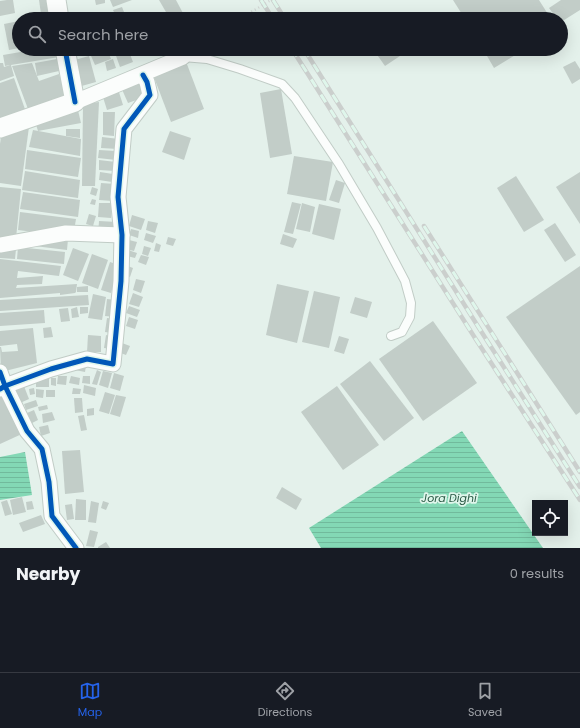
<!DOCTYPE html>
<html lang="en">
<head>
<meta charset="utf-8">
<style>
  :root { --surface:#171b24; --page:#242831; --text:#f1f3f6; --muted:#9ea1a6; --line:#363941; --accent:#2563eb }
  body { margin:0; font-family:Poppins,sans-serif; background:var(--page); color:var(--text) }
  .controls { position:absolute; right:12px; bottom:12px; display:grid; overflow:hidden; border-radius:0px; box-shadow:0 4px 16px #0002 }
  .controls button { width:36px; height:36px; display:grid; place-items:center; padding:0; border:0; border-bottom:1px solid var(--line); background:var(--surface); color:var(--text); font:20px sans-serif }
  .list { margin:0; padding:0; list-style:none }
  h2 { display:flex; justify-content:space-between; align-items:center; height:52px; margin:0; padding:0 16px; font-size:17px }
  h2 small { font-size:13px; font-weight:400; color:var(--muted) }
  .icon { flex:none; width:22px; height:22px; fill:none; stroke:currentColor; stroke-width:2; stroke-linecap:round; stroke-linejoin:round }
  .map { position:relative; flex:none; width:580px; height:548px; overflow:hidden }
  .search { position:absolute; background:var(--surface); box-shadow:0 4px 16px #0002; left:12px; right:12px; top:12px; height:44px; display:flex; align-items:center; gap:10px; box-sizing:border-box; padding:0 14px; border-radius:22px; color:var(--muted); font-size:15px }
  .sheet { height:124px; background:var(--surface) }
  nav { display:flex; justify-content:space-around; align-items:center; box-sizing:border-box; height:56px; border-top:1px solid var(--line); background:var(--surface); font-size:11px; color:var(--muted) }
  nav a { display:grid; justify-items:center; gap:2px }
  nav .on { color:var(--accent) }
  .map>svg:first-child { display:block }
</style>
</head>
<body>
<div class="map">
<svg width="580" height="548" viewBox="0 0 580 548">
  <defs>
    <pattern id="water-rules" width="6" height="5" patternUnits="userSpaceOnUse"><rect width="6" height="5" fill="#83d8b5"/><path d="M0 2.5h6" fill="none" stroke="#71ba9c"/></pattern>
  </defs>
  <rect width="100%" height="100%" fill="#e4f1eb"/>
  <g fill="url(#water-rules)">
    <path d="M462,431L543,548H321L309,528Z"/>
    <path d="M25,452L32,495L0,500V457Z"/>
  </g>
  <g fill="#c2cdc8">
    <path d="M7,0H13L15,13L0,16V1Z"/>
    <path d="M39,0H48L50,13L41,14Z"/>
    <path d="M95,0H105V3L96,5Z"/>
    <path d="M110,0H132L113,7Z"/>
    <path d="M159,0H176L185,17L181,19H170Z"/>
    <path d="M453,0H539L551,19H465Z"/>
    <path d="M561,0H580V10L561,22V19H557L549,8Z"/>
    <path d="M122,7L126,17L117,19L113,10Z"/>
    <path d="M19,21V48L9,50L4,24Z"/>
    <path d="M38,49H58L59,57L11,65L14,76L0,81V63H3L4,67L10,65L5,66L3,55Z"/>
    <path d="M74,49H84L85,53L76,55Z"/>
    <path d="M88,49H107L111,59L95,65Z"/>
    <path d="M125,49H128L133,62L120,67L115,53Z"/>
    <path d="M373,49H400L403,54L385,66Z"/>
    <path d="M483,49H525L494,68Z"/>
    <path d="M89,56L96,82L78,87L71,61Z"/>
    <path d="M57,59L59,71L37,76L35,63Z"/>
    <path d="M113,59L116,68L107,71L105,62Z"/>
    <path d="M185,59L204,109L171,122L152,72Z"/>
    <path d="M575,61L580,69V79L572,84L563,67Z"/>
    <path d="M32,63L39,81L59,74L66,96L28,109L12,66Z"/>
    <path d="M14,78L26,112L0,122V83Z"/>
    <path d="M138,78L145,97L128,103L120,85Z"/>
    <path d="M118,89L123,105L107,110L102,94Z"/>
    <path d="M281,89L292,154L270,158L260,93Z"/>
    <path d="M99,102L95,186H82L83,104Z"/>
    <path d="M77,106L81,123L38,131L34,118Z"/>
    <path d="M103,112H115L114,136L103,135Z"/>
    <path d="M29,127L21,186L0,183V144L2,130Z"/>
    <path d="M66,129H80V138L66,136Z"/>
    <path d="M33,130L81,139L80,156L29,147Z"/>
    <path d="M170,131L191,138L184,160L162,152Z"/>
    <path d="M102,137L119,139L118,149L101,148Z"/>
    <path d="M27,150L81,158L78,177L25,169Z"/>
    <path d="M99,150L116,151V160L98,158Z"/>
    <path d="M294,156L333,162L326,201L287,194Z"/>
    <path d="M99,160L116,162L115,171L99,170Z"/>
    <path d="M25,171L80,180L78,198L22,190Z"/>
    <path d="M100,172L113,174L112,182L99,180Z"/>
    <path d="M580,172V224L556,187Z"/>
    <path d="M516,176L544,220L524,232L497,188Z"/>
    <path d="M336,180L345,183L339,203L329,200Z"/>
    <path d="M101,183L115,184L113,201L99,200Z"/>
    <path d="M0,187L21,189L15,248L0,246Z"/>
    <path d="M92,187L98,189L96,196L90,194Z"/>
    <path d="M23,192L80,200L78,217L20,209Z"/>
    <path d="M92,199L96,200L95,205L90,204Z"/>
    <path d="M292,202L301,204L293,234L284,232Z"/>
    <path d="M99,203H112L111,218L98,217Z"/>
    <path d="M302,203L315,207L310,232L296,229Z"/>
    <path d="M319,204L341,209L334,240L312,234Z"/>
    <path d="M20,212L76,219L73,237L18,230Z"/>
    <path d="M89,214L96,216L93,226L86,224Z"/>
    <path d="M132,215L145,219L141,230L129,226Z"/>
    <path d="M99,221L117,222L116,235H98Z"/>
    <path d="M148,221L158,223L155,233L146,230Z"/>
    <path d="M555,223L576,255L565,262L544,230Z"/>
    <path d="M131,229L139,231L138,238L129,235Z"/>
    <path d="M20,233L68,239L67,250L18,244Z"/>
    <path d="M146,233L156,236L153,243L144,240Z"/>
    <path d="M283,234L297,239L293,248L280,244Z"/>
    <path d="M168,237L176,239L173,246L166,244Z"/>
    <path d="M129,240L137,242L134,251L126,249Z"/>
    <path d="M156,243L161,245L159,252L154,251Z"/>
    <path d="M144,246L151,248L148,256L142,254Z"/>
    <path d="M0,247L16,249L15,259L0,258Z"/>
    <path d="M18,247L65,252L64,264L17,259Z"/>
    <path d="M73,248L89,254L78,281L63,275Z"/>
    <path d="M125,249L137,253L135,258L123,255Z"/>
    <path d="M92,254L108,260L98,289L82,283Z"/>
    <path d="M141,255L149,257L146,265L138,262Z"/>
    <path d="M0,259L61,266L59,276L18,271L17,278L43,276L42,284L17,285L16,288L77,284L76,292L75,293L60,295V293L0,298Z"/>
    <path d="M110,262L119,265L111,293L101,290Z"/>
    <path d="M125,265L133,268L130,277L122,275Z"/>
    <path d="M580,266V412L576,415L506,317Z"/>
    <path d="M136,279L145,281L141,293L133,290Z"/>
    <path d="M277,284L309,291L297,343L266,335Z"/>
    <path d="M88,286V292H77V287Z"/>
    <path d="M314,291L340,297L329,348L302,342Z"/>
    <path d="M133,293L143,297L139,307L129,304Z"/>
    <path d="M93,294L106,297L102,320L88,318Z"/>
    <path d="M88,295L89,305L0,311V300Z"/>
    <path d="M355,297L372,302L367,318L350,313Z"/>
    <path d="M107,299L116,300L115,317L105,316Z"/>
    <path d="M129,306L140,310L137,317L126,313Z"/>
    <path d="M77,307L79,317L72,318L71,309Z"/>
    <path d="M80,307H88V313L80,314Z"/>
    <path d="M68,308L70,321L61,322L59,309Z"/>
    <path d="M44,310L45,323L0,326V313Z"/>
    <path d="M129,317L138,320L135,329L126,326Z"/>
    <path d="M107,318L115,319L112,333L105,332Z"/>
    <path d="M433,321L477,383L423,421L379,359Z"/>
    <path d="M51,327L53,337L44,338L43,328Z"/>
    <path d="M33,328L37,363L1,372L0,347H1L2,352L18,351L17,344L0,346V331Z"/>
    <path d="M88,335L101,336V352H87Z"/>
    <path d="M106,335L114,337L111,349L104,348Z"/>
    <path d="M339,336L349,339L344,354L334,351Z"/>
    <path d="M122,343L130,346L126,355L118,352Z"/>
    <path d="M370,361L414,418L384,441L340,384Z"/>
    <path d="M86,366L85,372L75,370Z"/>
    <path d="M97,370L101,372L97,385L92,384Z"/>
    <path d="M103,371L112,373L108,388L99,385Z"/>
    <path d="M114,373L124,376L120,391L110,388Z"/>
    <path d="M58,376H67L66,385L57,384Z"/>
    <path d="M71,376L80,378L79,385L69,383Z"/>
    <path d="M83,376H90V384L82,383Z"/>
    <rect x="36" y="378" width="13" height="9"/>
    <path d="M51,378H56V386L51,385Z"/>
    <path d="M22,381L29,399L20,403L13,384Z"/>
    <path d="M84,385L96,388L95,396L83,393Z"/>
    <path d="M337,386L379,445L343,470L301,412Z"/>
    <path d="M34,388L35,394L30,395L29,389Z"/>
    <path d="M73,388L81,389L80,394H72Z"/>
    <path d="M36,389L44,390L43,398L36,397Z"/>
    <rect x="46" y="390" width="9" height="7"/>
    <path d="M105,392L115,395L109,414L99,411Z"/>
    <path d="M5,394L24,433L0,444V396Z"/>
    <path d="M116,395L126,397L120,417L110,414Z"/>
    <path d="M74,398H82L83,412L75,413Z"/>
    <path d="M36,400L38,406L26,410L24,404Z"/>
    <path d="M47,405L48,409L39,411L38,407Z"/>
    <path d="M94,408V415L87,416V409Z"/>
    <path d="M34,410L38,420L32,423L27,413Z"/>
    <path d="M52,412L55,420L43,423L42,414Z"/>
    <path d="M84,415L87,430L81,431L78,416Z"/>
    <path d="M48,425L50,433L41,436L39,427Z"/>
    <path d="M80,450L84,492L65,494L62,451Z"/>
    <path d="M282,487L302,499L296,510L276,498Z"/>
    <path d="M22,497L26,512L13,515L10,500Z"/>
    <path d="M76,499L86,500V520H75Z"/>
    <path d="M7,500L12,514L5,516L1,502Z"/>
    <path d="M32,501L34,509L27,510L26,502Z"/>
    <path d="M91,501L99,503L96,523L88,522Z"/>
    <path d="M103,501L109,503L106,510L101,508Z"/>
    <path d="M72,504L74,519L67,520L65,505Z"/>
    <path d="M41,515L45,524L23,532L19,523Z"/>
    <path d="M90,530L98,532L94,547L86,546Z"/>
    <path d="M106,542L110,548H98V547Z"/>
  </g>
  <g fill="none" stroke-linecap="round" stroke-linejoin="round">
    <defs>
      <path id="service" d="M183,57L207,59L240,69L282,84L295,98L339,164L377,228L405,281L411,303L410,317L402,332L391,336"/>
      <g id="minor">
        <path d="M75,102L183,57"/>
        <path d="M0,245L66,233L122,235"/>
        <path d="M0,372L5,386L27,431L42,449L49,482L52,516L76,548"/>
        <path d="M0,389L5,386L51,369L87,359L113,364L121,281L122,235L118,197L124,129L150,95L147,82L143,75"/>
      </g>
      <g id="tertiary">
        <path d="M56,0L59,19"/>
        <path d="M0,128L75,102L65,49"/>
      </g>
    </defs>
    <use href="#service" stroke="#c1ccc6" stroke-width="10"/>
    <use href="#minor" stroke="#c1ccc6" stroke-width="17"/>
    <use href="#tertiary" stroke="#c1ccc6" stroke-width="21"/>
    <path stroke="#d0d3d2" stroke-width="2.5" stroke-dasharray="1 3" stroke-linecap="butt" d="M241,19L248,14"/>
    <use href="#service" stroke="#fbfdfc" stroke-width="8"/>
    <use href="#minor" stroke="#fbfdfc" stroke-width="15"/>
    <use href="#tertiary" stroke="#fbfdfc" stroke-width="19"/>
    <defs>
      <g id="rail">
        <path d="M261,0L273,19"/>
        <path d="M273,0L285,19"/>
        <path d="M292,49L475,338L580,500"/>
        <path d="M304,49L479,328L580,487"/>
        <path d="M424,226L580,472"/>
      </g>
    </defs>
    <use href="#rail" stroke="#cbcfcd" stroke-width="4.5"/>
    <use href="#rail" stroke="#dff6eb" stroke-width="3" stroke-dasharray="9" stroke-linecap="butt"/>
    <path stroke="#d0d3d2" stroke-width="2.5" stroke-dasharray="1 3" stroke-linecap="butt" d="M248,14L271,0"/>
    <defs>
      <g id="cycleway">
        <path d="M65,49L75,102"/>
        <path d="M0,372L5,386L27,431L42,449L49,482L52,516L76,548"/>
        <path d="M0,389L5,386L51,369L87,359L113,364L121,281L122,235L118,197L124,129L150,95L147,82L143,75"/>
      </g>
    </defs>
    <use href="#cycleway" stroke="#dff6eb" stroke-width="8"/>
    <use href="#cycleway" stroke="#0057b8" stroke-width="5"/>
  </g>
  <g text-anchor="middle" stroke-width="3.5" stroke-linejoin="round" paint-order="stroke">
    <g font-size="11" font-style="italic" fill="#2c5b47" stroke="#dff6eb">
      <text x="449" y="502">Jora Dighi</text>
    </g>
  </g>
</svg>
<div class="controls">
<button><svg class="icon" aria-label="locate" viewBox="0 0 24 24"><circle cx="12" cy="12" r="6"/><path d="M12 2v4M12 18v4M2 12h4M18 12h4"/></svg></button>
</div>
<div class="search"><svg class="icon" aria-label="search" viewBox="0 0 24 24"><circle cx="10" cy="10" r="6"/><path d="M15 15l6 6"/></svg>Search here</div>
</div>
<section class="sheet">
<h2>Nearby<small>0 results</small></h2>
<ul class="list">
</ul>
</section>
<nav>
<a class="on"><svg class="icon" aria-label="map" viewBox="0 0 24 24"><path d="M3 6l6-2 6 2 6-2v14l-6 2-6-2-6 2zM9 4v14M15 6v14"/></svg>Map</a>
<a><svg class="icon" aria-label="directions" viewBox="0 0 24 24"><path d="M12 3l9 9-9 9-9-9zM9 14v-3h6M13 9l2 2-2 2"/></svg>Directions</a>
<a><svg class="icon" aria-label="saved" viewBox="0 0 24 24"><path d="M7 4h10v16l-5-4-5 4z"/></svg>Saved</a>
</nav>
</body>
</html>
